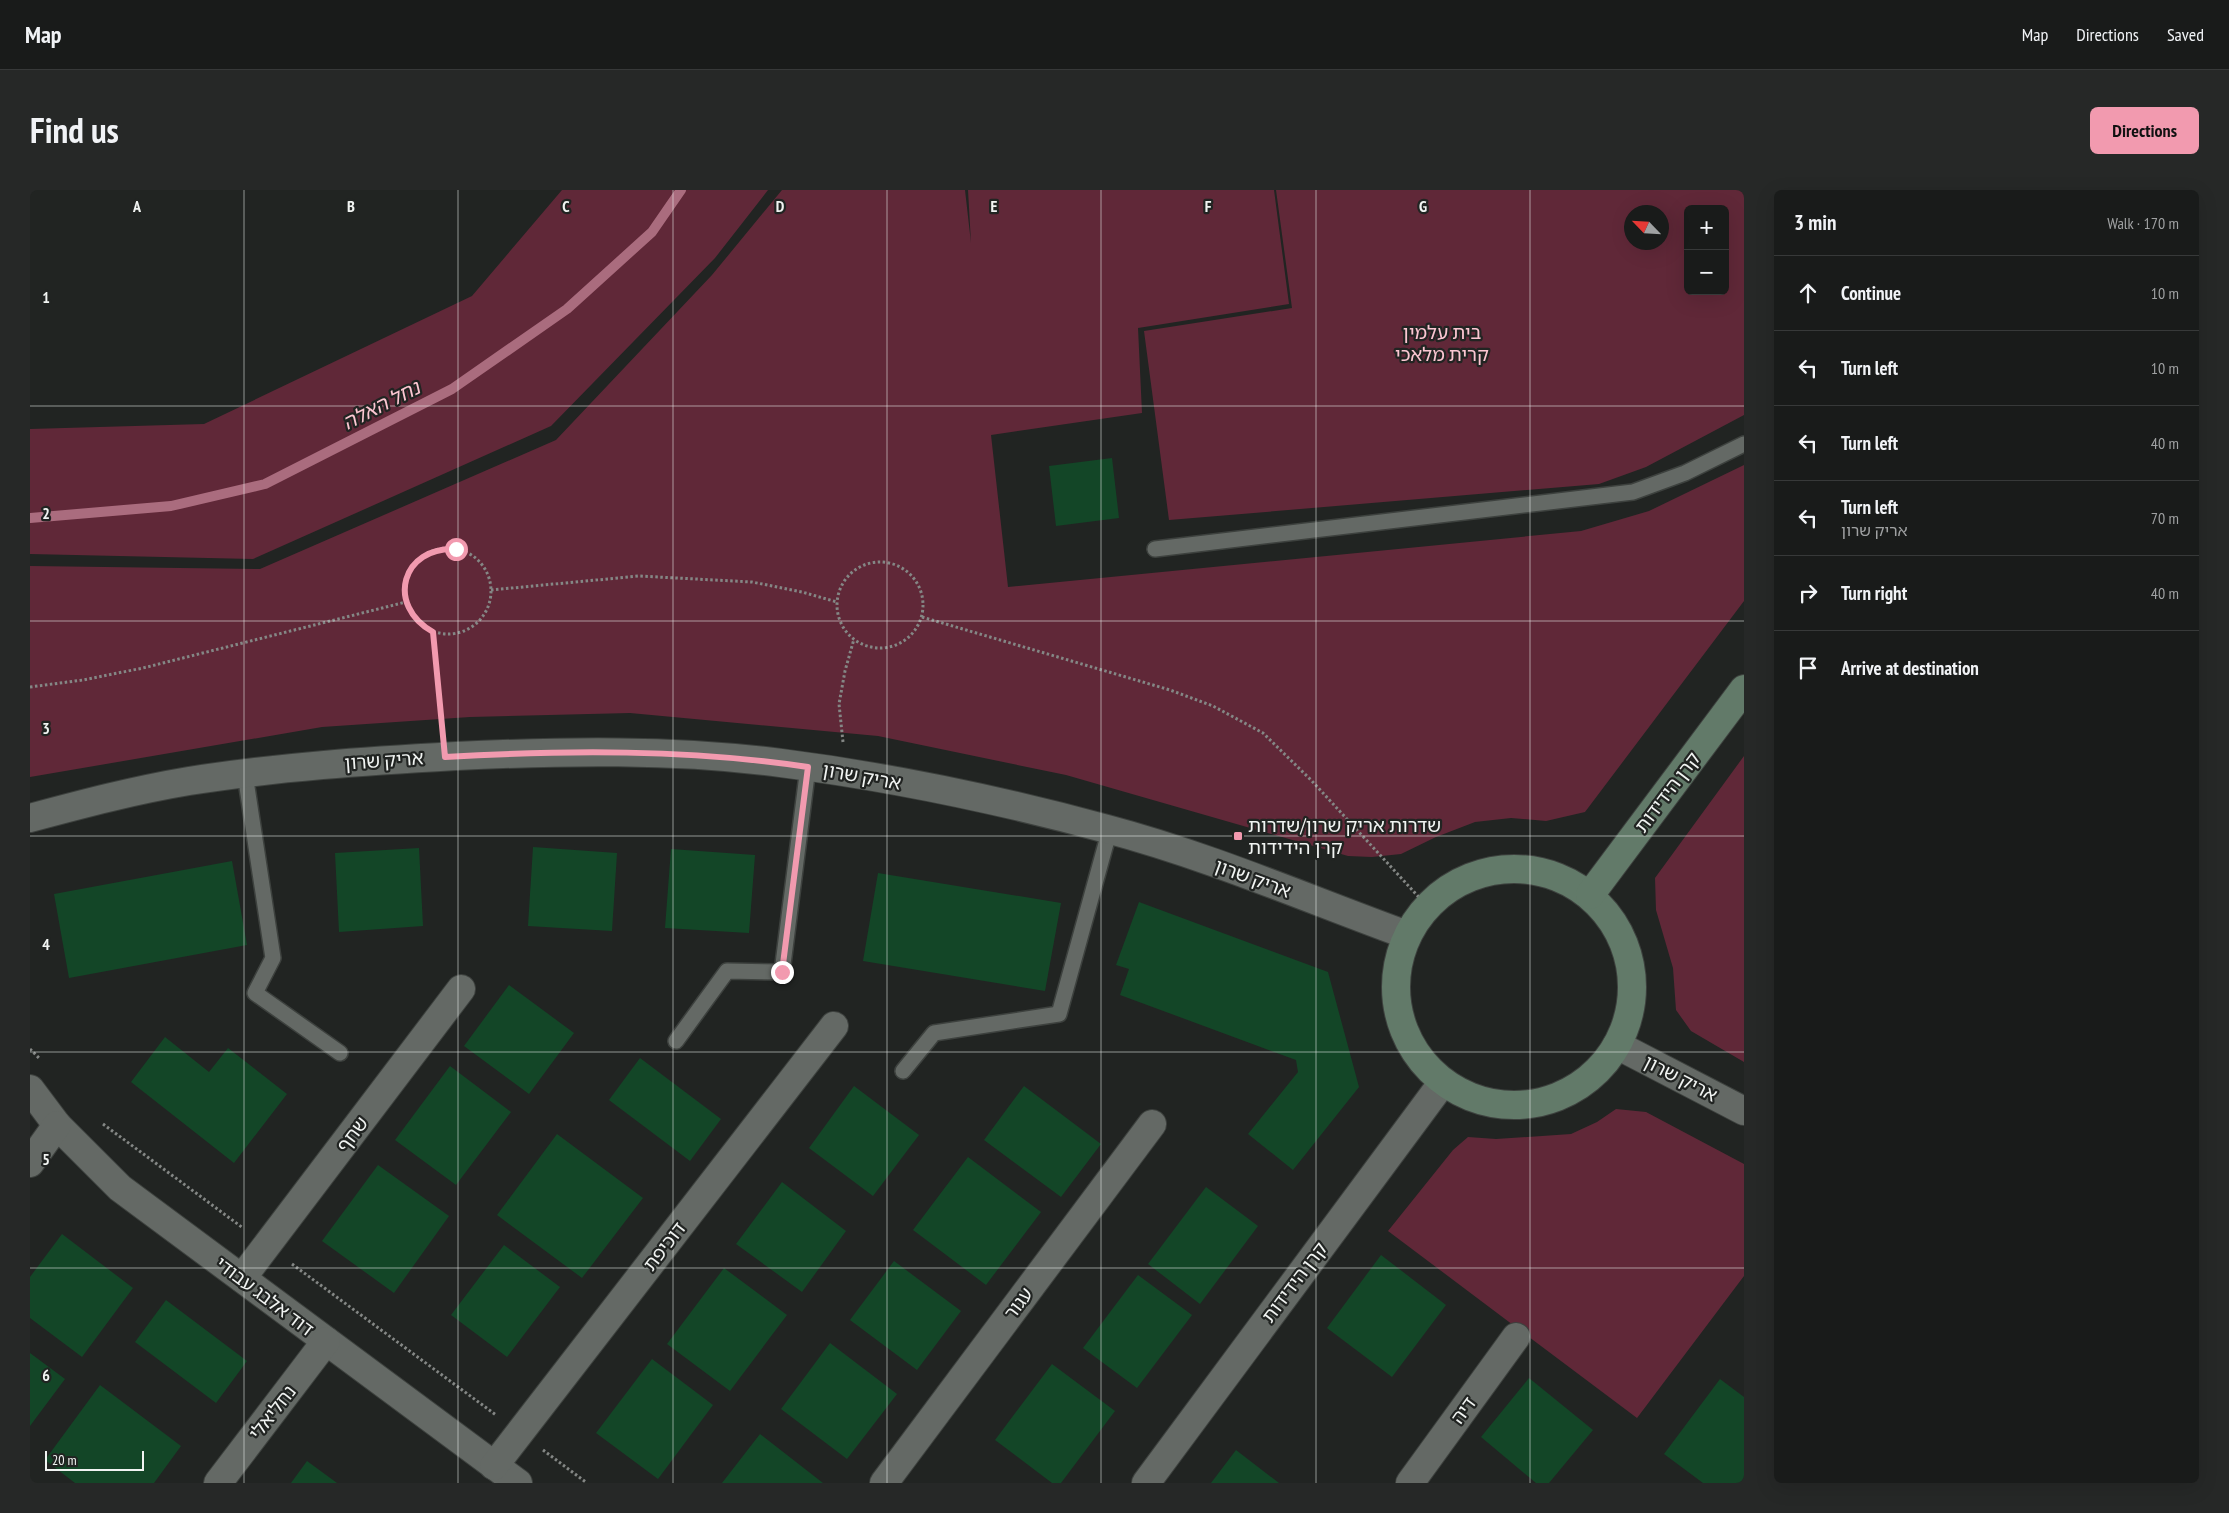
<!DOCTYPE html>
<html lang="en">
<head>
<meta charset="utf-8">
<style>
  :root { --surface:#191b1a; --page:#262827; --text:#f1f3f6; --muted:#9fa1a2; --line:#373939; --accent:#f29aaf }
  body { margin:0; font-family:"PT Sans Narrow","Noto Sans Hebrew",sans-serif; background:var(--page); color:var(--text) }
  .controls { position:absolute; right:15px; top:15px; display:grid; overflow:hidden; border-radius:8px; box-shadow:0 5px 20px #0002 }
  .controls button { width:45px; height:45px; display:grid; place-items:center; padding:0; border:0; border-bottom:1px solid var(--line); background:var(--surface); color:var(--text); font:25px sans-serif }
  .compass { position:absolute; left:1594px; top:15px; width:45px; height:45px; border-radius:50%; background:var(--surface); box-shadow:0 5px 20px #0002; rotate:295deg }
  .scale { position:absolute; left:15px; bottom:12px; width:99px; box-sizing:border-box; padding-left:5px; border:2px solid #f1f4f2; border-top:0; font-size:14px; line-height:18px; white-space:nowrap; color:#f1f4f2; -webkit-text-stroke:4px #212422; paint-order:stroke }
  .stop { position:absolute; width:15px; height:15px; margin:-11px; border:4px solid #f29aaf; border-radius:50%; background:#fff }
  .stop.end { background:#f29aaf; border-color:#fff; box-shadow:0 1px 5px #0008 }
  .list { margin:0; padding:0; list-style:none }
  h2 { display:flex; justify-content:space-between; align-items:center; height:65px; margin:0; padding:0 20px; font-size:21px }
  h2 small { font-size:16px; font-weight:400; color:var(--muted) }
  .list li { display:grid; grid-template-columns:32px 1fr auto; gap:15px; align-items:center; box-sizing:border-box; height:75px; padding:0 20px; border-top:1px solid var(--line) }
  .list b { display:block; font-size:19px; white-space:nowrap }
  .list p { margin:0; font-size:16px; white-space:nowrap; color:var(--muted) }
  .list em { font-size:16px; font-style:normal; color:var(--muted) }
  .icon { flex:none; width:28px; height:28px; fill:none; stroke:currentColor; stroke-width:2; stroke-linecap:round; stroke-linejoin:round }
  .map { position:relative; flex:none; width:1714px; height:1293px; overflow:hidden; border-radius:8px }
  header { display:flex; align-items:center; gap:30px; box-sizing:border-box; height:70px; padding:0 25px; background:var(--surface); border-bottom:1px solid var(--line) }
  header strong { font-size:24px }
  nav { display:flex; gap:28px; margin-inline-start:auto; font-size:18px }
  .intro { display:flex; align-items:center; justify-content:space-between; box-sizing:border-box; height:120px; padding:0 30px }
  h1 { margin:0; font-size:35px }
  .button { padding:12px 22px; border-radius:8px; background:var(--accent); color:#111; font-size:18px; font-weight:700 }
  main { display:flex; gap:30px; padding:0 30px }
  aside { flex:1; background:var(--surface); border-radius:8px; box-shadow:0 5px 20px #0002 }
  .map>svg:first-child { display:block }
</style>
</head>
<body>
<header>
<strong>Map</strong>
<nav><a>Map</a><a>Directions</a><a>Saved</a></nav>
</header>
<div class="intro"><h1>Find us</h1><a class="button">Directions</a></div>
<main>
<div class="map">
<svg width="1714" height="1293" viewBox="0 0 1714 1293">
  <rect width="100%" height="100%" fill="#212422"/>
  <g fill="#602838" fill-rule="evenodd">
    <path d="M532,0H738L685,68L521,236L223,369L0,364V239L174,234L442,106Z"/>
    <path d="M752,0H935L941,53L938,0H1244L1259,114L1108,138L1112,223L961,245L978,397L1551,341L1619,321L1714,275V411L1555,622L1516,631L1481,628L1445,632L1406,647L1371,664L1342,667L1318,666L1036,585L848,546L600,523L440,527L292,537L0,587V376L230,379L526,250L682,85Z"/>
    <path d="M1246,0H1714V225L1616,277L1569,294L1139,330L1114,141L1262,118ZM1658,19H1695V101H1658ZM1602,22H1632V52H1602Z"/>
    <path d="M1714,566V872L1661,841L1646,820L1643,778L1626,720L1625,688Z"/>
    <path d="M1586,919L1616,922L1714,974V1086L1607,1228L1358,1041L1423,960L1438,947L1466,949L1541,944L1567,932Z"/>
  </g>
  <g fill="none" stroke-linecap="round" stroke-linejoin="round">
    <path stroke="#aa6c7e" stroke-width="10" d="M0,328L141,316L235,294L422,199L537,119L622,42L651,0"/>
  </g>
  <g fill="#134627">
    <path d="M1082,268L1089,328L1026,336L1019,276Z"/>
    <path d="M503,657L587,663L582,741L498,736Z"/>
    <path d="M389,658L393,736L309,742L305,663Z"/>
    <path d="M641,659L725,665L719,743L635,738Z"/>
    <path d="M202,671L217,755L39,788L24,704Z"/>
    <path d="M848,683L1031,713L1015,801L833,771Z"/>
    <path d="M1109,712L1298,782L1329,897L1263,980L1218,944L1268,882L1266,870L1090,805L1099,779L1086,775Z"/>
    <path d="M479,795L544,843L499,904L434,856Z"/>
    <path d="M135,847L179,882L198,858L257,904L204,973L101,892Z"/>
    <path d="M610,868L691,929L660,971L579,910Z"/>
    <path d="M420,876L481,922L426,995L365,950Z"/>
    <path d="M824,896L889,945L843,1006L779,958Z"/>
    <path d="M994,896L1071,954L1031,1007L954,950Z"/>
    <path d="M527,944L613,1008L552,1088L467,1025Z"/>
    <path d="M938,967L1011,1022L956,1095L883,1040Z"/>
    <path d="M348,975L419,1026L364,1103L292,1051Z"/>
    <path d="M752,992L816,1041L772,1102L706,1054Z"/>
    <path d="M1176,997L1228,1036L1170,1114L1118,1074Z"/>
    <path d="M32,1044L103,1098L52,1167L0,1128V1087Z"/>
    <path d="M474,1055L530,1097L477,1167L421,1125Z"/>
    <path d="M1351,1065L1416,1115L1362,1187L1297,1138Z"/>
    <path d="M864,1071L931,1121L887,1180L820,1130Z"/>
    <path d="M694,1078L757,1125L700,1201L637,1154Z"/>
    <path d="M1108,1085L1162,1125L1107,1198L1053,1158Z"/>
    <path d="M136,1110L217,1171L186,1213L105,1152Z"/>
    <path d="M800,1153L867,1204L817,1269L751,1219Z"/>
    <path d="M0,1163L35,1189L0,1236Z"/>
    <path d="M622,1169L683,1215L628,1289L566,1243Z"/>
    <path d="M1022,1174L1085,1221L1031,1293H1022L965,1250Z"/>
    <path d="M1499,1188L1563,1240L1519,1293H1506L1451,1247Z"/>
    <path d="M1690,1189L1714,1207V1293H1673L1634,1264Z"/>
    <path d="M70,1195L151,1256L124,1293H45L15,1270Z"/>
    <path d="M730,1244L793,1293H692Z"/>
    <path d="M1206,1260L1249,1293H1181Z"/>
    <path d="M277,1271L307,1293H261Z"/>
  </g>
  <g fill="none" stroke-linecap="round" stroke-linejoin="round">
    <defs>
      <g id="lane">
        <path d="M1125,359L1603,302L1655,283L1714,254"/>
        <path d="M215,584L243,768L225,803L310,863"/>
        <path d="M646,851L697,781L752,782L778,577"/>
        <path d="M873,881L904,843L1029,824L1080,639"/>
      </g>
      <g id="street">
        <path d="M0,628C52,614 105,600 159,591C247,577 337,571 426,566C534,561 644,559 751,573C861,587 970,610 1077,639C1179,666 1278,709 1377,745"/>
        <path d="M1587,855L1714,921"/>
        <path d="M0,899L27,935L90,998L488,1293"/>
        <path d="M0,973L27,935"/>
        <path d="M212,1088L431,799"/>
        <path d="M464,1276L804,836"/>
        <path d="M188,1293L296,1151"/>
        <path d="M854,1293L1122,934"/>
        <path d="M1116,1293L1413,892"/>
        <path d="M1380,1293L1486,1147"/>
      </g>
      <g id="secondary">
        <circle cx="1484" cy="797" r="118"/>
        <path d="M1560,705L1714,499"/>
      </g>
    </defs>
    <use href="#lane" stroke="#3d413e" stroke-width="18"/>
    <use href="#street" stroke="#3d413e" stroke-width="30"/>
    <use href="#secondary" stroke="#3d413e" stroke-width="30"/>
    <g stroke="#848785" stroke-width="3" stroke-dasharray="2.5 2.5" stroke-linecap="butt">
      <circle cx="418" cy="401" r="43"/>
      <circle cx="850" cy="415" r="43"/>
      <path d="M461,400L609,386L722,392L772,402L807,412"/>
      <path d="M892,427L1140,500L1183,516L1233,543L1281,590L1397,716"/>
      <path d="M403,442L412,536"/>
      <path d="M0,497L53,490L113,478L376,412"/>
      <path d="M813,552L809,514L815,481L824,449"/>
      <path d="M0,859L10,869"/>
      <path d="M73,934L213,1038"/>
      <path d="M262,1074L466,1225"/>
      <path d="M513,1260L557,1293"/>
    </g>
    <use href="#lane" stroke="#646965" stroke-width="15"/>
    <use href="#street" stroke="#646965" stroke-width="28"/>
    <use href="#secondary" stroke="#627a69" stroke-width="28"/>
  </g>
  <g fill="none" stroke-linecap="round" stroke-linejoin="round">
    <path stroke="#f29aaf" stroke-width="6" d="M426,359C372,356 355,415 403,442L415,567C535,560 658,559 778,577L752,782"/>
  </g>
  <path fill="none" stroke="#f1f4f2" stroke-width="1" stroke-opacity="0.55" d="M214,0V1293M428,0V1293M643,0V1293M857,0V1293M1071,0V1293M1286,0V1293M1500,0V1293M0,216H1714M0,431H1714M0,646H1714M0,862H1714M0,1078H1714"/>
  <rect fill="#f29aaf" stroke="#212422" stroke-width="2" x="1203" y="641" width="10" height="10" rx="2.5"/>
  <g text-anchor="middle" stroke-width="4.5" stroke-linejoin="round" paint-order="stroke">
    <g font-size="19" fill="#fcc6d2" stroke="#212422">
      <text x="1412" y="149">בית עלמין<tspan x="1412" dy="22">קרית מלאכי</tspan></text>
    </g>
    <g font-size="19" fill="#f1f4f2" stroke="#212422">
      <text transform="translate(354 570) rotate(-4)" y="7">אריק שרון</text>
      <text transform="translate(832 586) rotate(10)" y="7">אריק שרון</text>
      <text transform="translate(1637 602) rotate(-53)" y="7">קרן הידידות</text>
      <text transform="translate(1223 688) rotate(20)" y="7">אריק שרון</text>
      <text transform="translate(1651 888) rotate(27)" y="7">אריק שרון</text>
      <text transform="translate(322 944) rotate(-53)" y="7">שחף</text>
      <text transform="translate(634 1056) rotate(-52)" y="7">דוכיפת</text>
      <text transform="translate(1264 1092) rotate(-53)" y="7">קרן הידידות</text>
      <text transform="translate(235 1106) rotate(37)" y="7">דוד אלבג עבודי</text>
      <text transform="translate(988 1113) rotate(-53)" y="7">עגור</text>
      <text transform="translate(1433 1220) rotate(-54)" y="7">דיה</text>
      <text transform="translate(242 1222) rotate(-52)" y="7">נחליאלי</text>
    </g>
    <g font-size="19" fill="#f1f4f2" stroke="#212422" text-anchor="start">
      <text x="1218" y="642">שדרות אריק שרון/שדרות<tspan x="1218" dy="22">קרן הידידות</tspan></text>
    </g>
    <g font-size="20" font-style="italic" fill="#fdc7d2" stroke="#212422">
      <text transform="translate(351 215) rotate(-27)" y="7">נחל האלה</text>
    </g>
  </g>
  <g font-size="16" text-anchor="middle" font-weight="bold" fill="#f1f4f2" stroke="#212422" stroke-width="4.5" stroke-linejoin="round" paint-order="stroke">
    <text x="107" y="22">A</text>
    <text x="321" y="22">B</text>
    <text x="536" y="22">C</text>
    <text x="750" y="22">D</text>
    <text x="964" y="22">E</text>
    <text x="1178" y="22">F</text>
    <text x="1393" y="22">G</text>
    <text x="16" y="113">1</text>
    <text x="16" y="329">2</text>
    <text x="16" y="544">3</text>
    <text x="16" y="760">4</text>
    <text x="16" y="975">5</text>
    <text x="16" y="1191">6</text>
  </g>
</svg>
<div class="controls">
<button>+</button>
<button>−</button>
</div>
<svg class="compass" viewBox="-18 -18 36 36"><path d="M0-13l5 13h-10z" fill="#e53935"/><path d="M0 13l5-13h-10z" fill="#9fa1a2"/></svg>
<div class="scale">20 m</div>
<div class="stop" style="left:426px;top:359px"></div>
<div class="stop end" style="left:752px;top:782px"></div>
</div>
<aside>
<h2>3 min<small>Walk · 170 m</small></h2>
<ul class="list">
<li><svg class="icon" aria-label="ahead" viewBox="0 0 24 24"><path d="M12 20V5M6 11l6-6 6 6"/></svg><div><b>Continue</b></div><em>10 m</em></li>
<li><svg class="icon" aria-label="left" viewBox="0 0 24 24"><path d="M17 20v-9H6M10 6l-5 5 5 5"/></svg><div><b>Turn left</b></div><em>10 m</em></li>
<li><svg class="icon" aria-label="left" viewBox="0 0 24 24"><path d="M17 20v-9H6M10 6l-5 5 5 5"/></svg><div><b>Turn left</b></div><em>40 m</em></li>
<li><svg class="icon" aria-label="left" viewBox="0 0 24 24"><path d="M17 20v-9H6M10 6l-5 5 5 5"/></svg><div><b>Turn left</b><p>אריק שרון</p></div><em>70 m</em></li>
<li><svg class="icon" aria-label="right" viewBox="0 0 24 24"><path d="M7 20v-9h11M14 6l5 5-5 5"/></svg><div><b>Turn right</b></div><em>40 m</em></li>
<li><svg class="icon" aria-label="arrive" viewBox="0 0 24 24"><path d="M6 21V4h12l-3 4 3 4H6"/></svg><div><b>Arrive at destination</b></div></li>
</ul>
</aside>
</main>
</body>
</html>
